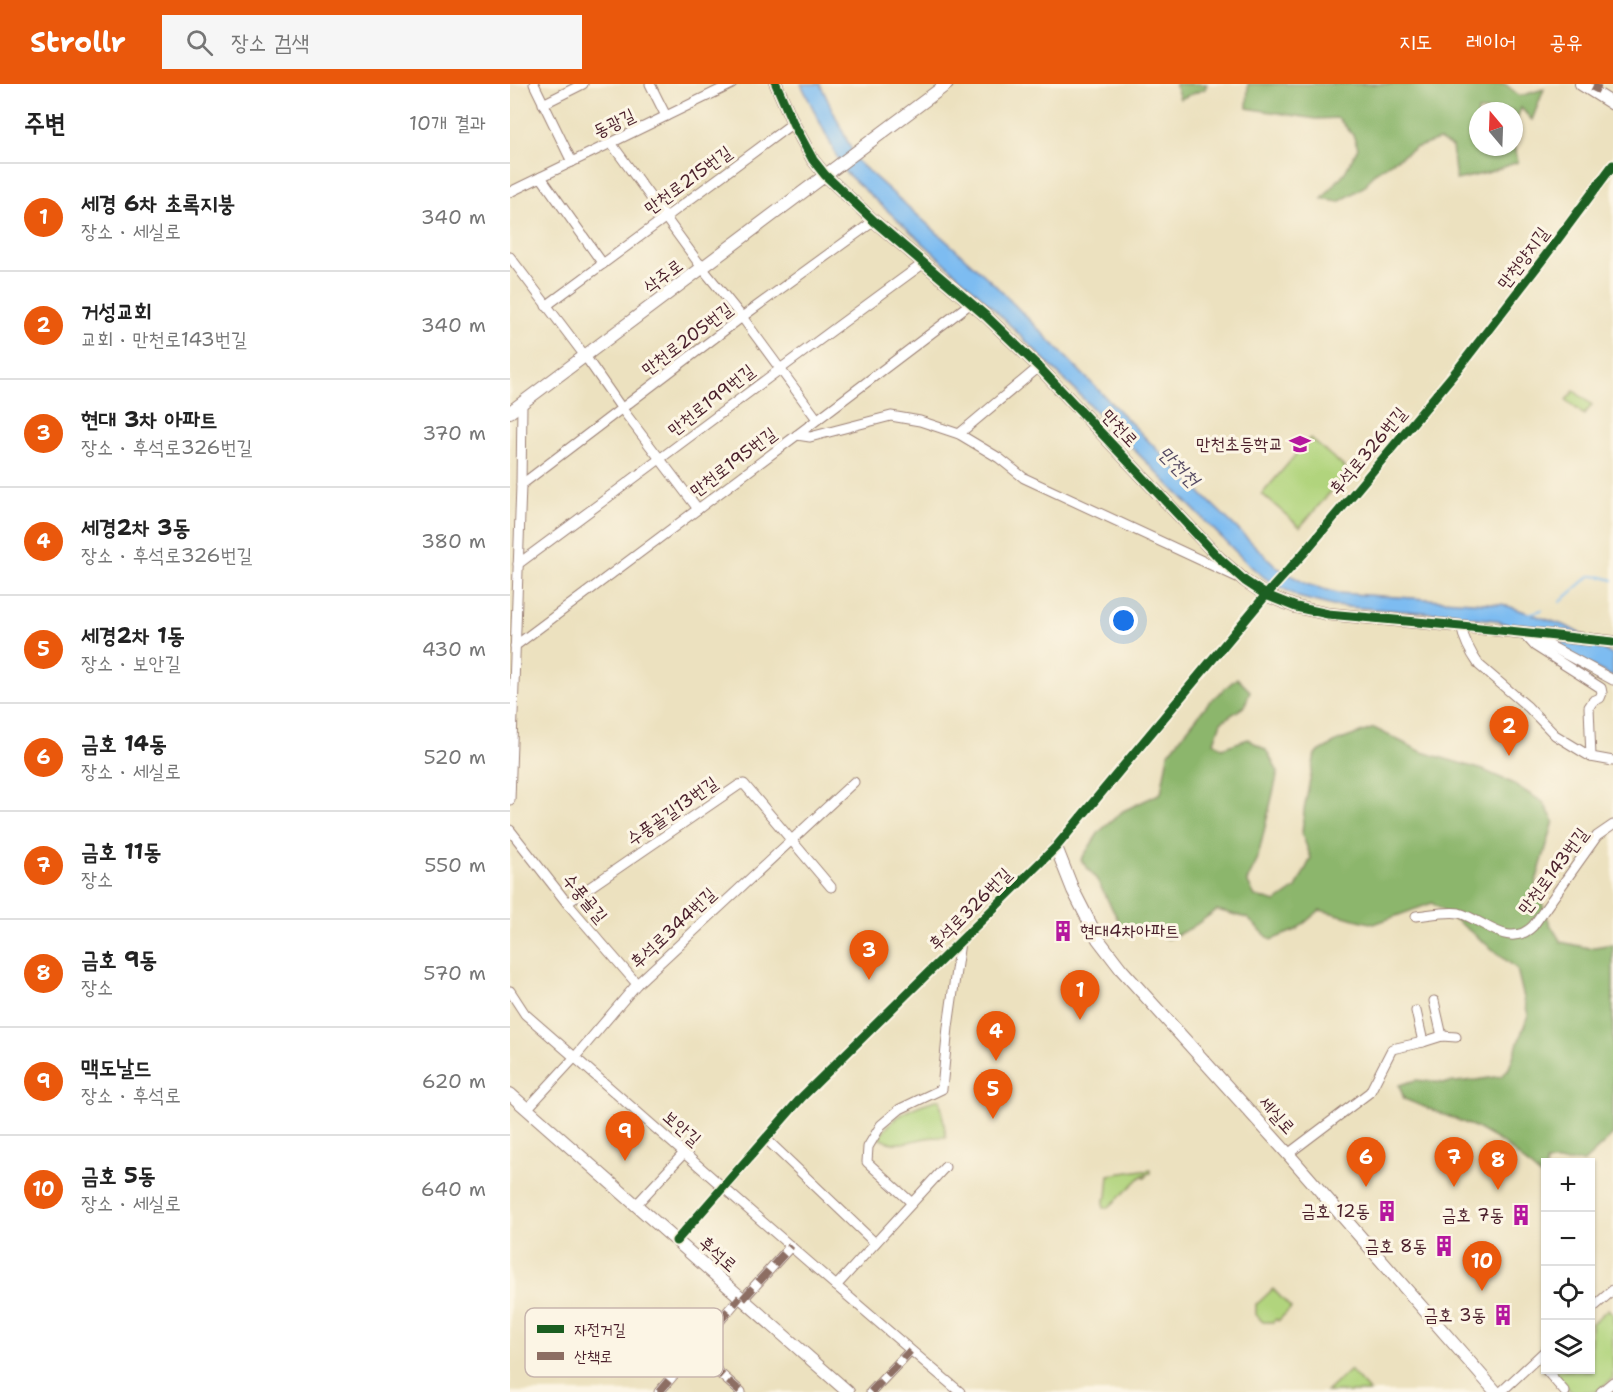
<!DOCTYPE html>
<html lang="ko">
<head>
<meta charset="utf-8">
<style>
  :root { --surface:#fff; --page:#f6f6f6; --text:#222; --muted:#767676; --line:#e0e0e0; --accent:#ea580c }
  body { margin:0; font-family:"Shantell Sans","Poor Story",sans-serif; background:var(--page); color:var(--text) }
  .controls { position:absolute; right:18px; bottom:18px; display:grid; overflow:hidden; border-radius:0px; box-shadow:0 2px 4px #0004 }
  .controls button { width:54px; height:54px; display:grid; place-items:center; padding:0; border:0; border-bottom:2px solid var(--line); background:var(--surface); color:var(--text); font:30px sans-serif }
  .compass { position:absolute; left:959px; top:18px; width:54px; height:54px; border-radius:50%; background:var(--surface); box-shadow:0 2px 4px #0004; rotate:341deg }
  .you { position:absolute; left:614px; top:537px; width:21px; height:21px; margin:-15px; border:4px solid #fff; border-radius:50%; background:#1a73e8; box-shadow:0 0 0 9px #1a73e833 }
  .badge { display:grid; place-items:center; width:39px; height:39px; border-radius:50%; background:var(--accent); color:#fff; font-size:20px; font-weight:700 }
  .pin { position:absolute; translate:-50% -50px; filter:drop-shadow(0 2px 3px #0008) }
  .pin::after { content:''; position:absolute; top:32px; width:21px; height:18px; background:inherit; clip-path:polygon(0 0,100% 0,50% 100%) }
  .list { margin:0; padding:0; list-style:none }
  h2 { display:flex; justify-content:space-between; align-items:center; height:78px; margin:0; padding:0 24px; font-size:26px }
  h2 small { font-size:20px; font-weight:400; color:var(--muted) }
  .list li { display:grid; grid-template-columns:39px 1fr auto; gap:18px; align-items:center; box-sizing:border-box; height:108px; padding:0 24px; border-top:2px solid var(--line) }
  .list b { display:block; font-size:22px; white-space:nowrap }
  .list p { margin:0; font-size:20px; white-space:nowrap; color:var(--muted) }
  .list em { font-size:20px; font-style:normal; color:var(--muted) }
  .icon { flex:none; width:33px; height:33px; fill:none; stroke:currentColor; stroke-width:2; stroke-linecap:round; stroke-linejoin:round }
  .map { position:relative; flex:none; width:1103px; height:1308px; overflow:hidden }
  header { display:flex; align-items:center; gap:36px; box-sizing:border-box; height:84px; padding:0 30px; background:var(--accent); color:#fff }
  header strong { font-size:28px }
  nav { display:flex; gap:33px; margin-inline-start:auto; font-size:21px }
  .search { width:420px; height:54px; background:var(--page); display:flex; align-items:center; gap:15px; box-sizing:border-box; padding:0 21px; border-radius:0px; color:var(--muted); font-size:22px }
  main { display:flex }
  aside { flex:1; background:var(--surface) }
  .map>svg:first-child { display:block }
</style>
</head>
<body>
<header>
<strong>Strollr</strong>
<div class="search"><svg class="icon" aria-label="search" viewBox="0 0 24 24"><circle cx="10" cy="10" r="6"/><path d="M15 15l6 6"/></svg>장소 검색</div>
<nav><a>지도</a><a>레이어</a><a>공유</a></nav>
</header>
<main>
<aside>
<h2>주변<small>10개 결과</small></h2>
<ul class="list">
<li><span class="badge">1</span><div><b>세경 6차 초록지붕</b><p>장소 · 세실로</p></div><em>340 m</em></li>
<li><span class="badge">2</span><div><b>거성교회</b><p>교회 · 만천로143번길</p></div><em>340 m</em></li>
<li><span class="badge">3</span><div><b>현대 3차 아파트</b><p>장소 · 후석로326번길</p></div><em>370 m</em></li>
<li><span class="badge">4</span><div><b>세경2차 3동</b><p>장소 · 후석로326번길</p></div><em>380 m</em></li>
<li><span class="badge">5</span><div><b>세경2차 1동</b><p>장소 · 보안길</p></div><em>430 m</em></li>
<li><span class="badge">6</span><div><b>금호 14동</b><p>장소 · 세실로</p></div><em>520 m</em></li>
<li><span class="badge">7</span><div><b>금호 11동</b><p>장소</p></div><em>550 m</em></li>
<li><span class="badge">8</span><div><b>금호 9동</b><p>장소</p></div><em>570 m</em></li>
<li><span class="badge">9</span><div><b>맥도날드</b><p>장소 · 후석로</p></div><em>620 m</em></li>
<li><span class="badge">10</span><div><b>금호 5동</b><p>장소 · 세실로</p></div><em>640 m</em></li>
</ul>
</aside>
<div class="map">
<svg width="1103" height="1308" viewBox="0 0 1103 1308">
  <rect width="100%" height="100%" fill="#fcf5e5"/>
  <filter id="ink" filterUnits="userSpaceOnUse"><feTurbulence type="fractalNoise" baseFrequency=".0167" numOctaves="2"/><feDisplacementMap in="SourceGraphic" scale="12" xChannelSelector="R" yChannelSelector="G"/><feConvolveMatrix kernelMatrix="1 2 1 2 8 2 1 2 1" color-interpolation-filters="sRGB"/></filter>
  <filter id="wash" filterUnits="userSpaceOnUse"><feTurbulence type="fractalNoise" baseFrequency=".008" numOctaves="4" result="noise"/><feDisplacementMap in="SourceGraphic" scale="24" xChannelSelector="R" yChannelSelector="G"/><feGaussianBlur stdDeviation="1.35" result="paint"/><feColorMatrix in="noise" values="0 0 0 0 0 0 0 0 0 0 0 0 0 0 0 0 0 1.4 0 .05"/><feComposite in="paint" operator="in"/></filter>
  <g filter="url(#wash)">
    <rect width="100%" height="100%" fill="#ece1bf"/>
    <g fill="#b1d47d" stroke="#7e7a54" stroke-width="1.5">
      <path d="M1064,307L1082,321L1074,331L1056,316Z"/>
      <path d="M800,354L839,387L790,443L752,410Z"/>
      <path d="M430,1015L436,1053C430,1053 423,1053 416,1054C398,1057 387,1064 369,1054C382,1031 406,1021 430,1015Z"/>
      <path d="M632,1086L634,1087L641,1086V1089L635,1090L637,1092L635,1094L633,1091L598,1124H594V1116L597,1113L599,1091Z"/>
      <path d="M763,1205L781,1224L768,1237L766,1235L763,1238H753L746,1231V1220L748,1219Z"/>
      <path d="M1098,1225L1103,1230V1294L1086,1308H1061L1042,1286H1080L1081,1240Z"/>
      <path d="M840,1286L860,1308H816Z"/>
    </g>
    <g fill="#8cb66c" stroke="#6b6a4c" stroke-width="1.5">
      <path d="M665,0H697L695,5L670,15Z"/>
      <path d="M738,0H995L1010,12L1034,5L1022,36L1011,24L1004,42V27H968V63H1004V56L1008,78L977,89L946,96L942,63L929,56L905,64L885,76L863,90L855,102L829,118L812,115L835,88L848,64L843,51L828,34L806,35L737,24Z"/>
      <path d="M727,594L740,607L735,622L711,638L704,658L712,664L738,655L756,666L768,688L747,777L737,797L745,812L766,818L786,804L801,774L792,750L794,726L805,670L828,657L864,644L912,668L973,686L1000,698L1033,718L1044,737L1025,801L1040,840L1051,858L1079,864L1103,860V1051L1074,1078H1036L1035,1096L993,1059L965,1043L894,1015L889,1001L906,996L935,999L966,996L992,992L999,984L1018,931L1007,885L956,844L922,819L864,840L810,826L786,846L761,856L737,834L707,826L681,844L658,855L633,844L613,845L587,796L571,776L589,748L613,727L651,709L658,670L699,618Z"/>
    </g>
    <path fill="#7dbcf1" stroke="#646e8e" stroke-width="1.5" d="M291,0H310L347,77L482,198L678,397L768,484L796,500L827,509L992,520L1056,542L1086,558L1097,568L1103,571V593L1062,572L1046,560L985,536L923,529L823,522L788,513L755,494L738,480L470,211L334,87Z"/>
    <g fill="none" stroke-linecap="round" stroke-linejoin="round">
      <g stroke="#7dbcf1" stroke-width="2">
        <path d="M1050,518L1080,492H1089L1103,496"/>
        <path d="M1018,530L1032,526"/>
      </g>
    </g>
  </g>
  <g filter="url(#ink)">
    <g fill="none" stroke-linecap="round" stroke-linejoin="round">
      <defs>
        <g id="minor">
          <path d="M24,0L62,78"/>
          <path d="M140,0L156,32"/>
          <path d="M33,20L73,0"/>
          <path d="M101,59L193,185L232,233L307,335"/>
          <path d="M31,93L93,180"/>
          <path d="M0,108L222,0"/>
          <path d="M0,173L75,272L112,325L188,425"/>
          <path d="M36,222L283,39"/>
          <path d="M449,350L529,283"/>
          <path d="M287,351L300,353L381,332L410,337L449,350L489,374L514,394L727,493"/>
          <path d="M11,401L232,233L364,137"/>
          <path d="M8,480C144,380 278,278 414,179"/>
          <path d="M951,542C954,557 960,568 969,581L1018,623L1045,651L1081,673L1103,677"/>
          <path d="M1014,550L1025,562L1091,604L1092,609L1090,614L1083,617L1079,623L1081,673"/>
          <path d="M1018,550L1103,596"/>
          <path d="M5,562L287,351L461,219"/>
          <path d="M0,716L11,401L12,320"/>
          <path d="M0,746L57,819L127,900"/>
          <path d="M57,819L229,701L234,700L321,803"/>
          <path d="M906,832C917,831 938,827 949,829C974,836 999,866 1023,842L1087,752L1103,741"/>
          <path d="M0,907L15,930C160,1056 303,1184 450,1308"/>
          <path d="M924,917L932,952"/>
          <path d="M906,927L913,958"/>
          <path d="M17,1025L65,973L127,900L344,698"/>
          <path d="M255,1054L365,1159"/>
          <path d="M778,1070L860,1008L882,965L913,958L932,952L946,953"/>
          <path d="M402,1119L357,1078L358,1063L371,1041L390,1025L432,1005L438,943L450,858"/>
          <path d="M126,1121L175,1068"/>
          <path d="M166,1157L292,1013L546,763L756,511L793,470L948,285L1033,175L1103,81"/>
          <path d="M326,1202L435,1083"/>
          <path d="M233,1215L281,1162"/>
          <path d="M1080,1226L1103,1206"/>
          <path d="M184,1267L231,1308"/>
          <path d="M1036,1286L1055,1308"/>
          <path d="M149,1308L230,1213"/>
          <path d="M361,1308L400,1267"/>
          <path d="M991,1308L1036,1266"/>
          <path d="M1091,1308L1103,1298"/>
        </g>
        <g id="tertiary">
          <path d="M266,0L283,39L303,76L315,91L364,137L476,232L529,283L709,474L735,497L756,511L786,523L818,530L951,542L1103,558"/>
          <path d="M1071,0L1103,20"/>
          <path d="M0,328L437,0"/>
          <path d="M546,763L563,806L588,855L611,885L778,1070L986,1308"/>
          <path d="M0,1010L338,1308"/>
        </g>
      </defs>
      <use href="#minor" stroke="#9b8075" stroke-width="11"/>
      <use href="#tertiary" stroke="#9b8075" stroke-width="14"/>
      <use href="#minor" stroke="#fff" stroke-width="9"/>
      <use href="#tertiary" stroke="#fff" stroke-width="12"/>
      <g stroke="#8d6e63" stroke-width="8" stroke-dasharray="15 8" stroke-linecap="butt">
        <path d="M1084,8L1088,0"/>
        <path d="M233,1215L281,1162"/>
        <path d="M184,1267L231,1308"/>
        <path d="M149,1308L230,1213"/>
        <path d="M361,1308L400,1267"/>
      </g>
      <defs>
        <g id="cycleway">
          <path d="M266,0L283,39L303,76L315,91L364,137L476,232L529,283L709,474L735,497L756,511L786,523L818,530L951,542L1103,558"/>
          <path d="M166,1157L292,1013L546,763L756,511L793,470L948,285L1033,175L1103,81"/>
        </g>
      </defs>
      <use href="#cycleway" stroke="#fcf5e5" stroke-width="13"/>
      <use href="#cycleway" stroke="#1b5e20" stroke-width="9"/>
    </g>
  </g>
  <defs>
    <symbol id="school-bare" viewBox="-9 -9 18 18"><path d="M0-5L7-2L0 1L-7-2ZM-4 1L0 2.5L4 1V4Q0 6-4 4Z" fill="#b5179e" stroke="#fcf5e5" stroke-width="2.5" paint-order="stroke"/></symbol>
    <symbol id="building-bare" viewBox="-9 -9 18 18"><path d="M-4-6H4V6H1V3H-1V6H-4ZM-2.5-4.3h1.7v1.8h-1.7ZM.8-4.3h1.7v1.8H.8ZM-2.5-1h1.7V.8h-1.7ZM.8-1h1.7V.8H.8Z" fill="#b5179e" stroke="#fcf5e5" stroke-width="2.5" paint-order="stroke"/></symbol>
  </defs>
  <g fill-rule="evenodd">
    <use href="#school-bare" x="775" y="345" width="30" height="30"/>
    <use href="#building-bare" x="538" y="832" width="30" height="30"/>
    <use href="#building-bare" x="862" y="1112" width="30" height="30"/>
    <use href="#building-bare" x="996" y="1116" width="30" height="30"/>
    <use href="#building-bare" x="919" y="1147" width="30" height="30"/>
    <use href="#building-bare" x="978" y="1216" width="30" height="30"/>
  </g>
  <g text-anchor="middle" stroke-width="6" stroke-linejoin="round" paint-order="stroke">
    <g font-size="18" fill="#4a1f2b" stroke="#fcf5e5">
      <text transform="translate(104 39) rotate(-26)" y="6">동광길</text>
      <text transform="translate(178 96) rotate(-36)" y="6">만천로215번길</text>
      <text transform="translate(1013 174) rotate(-53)" y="6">만천양지길</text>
      <text transform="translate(153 192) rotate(-37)" y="6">삭주로</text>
      <text transform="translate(177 255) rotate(-37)" y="6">만천로205번길</text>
      <text transform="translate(201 316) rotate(-38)" y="6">만천로199번길</text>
      <text transform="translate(610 344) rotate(47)" y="6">만천로</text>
      <text transform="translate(858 367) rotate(-50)" y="6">후석로326번길</text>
      <text transform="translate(223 378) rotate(-37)" y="6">만천로195번길</text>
      <text transform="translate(162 727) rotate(-35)" y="6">수풍골길13번길</text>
      <text transform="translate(1043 787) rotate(-53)" y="6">만천로143번길</text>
      <text transform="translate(75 814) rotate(50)" y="6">수풍골길</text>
      <text transform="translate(460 825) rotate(-45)" y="6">후석로326번길</text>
      <text transform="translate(163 844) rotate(-43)" y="6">후석로344번길</text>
      <text transform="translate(767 1031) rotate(48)" y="6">세실로</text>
      <text transform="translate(172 1044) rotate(41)" y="6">보안길</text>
      <text transform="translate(208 1170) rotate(41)" y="6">후석로</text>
    </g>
    <g font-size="18" fill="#4a1f2b" stroke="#fcf5e5" text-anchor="end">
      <text x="773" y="366">만천초등학교</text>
      <text x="570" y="853" text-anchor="start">현대4차아파트</text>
      <text x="860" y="1133">금호 12동</text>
      <text x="994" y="1137">금호 7동</text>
      <text x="917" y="1168">금호 8동</text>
      <text x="976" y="1237">금호 3동</text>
    </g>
    <g font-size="20" font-style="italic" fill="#594e66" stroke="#fcf5e5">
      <text transform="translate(669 382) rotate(45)" y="7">만천천</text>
    </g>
  </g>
  <rect x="15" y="1224" width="198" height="69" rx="9" fill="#fcf5e5" stroke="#c7b5ad" stroke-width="1.5"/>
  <rect x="27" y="1241" width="27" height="8" fill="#1b5e20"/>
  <rect x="27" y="1268" width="27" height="8" fill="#8d6e63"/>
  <g font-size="16" fill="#4a1f2b">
    <text x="64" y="1251">자전거길</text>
    <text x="64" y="1278">산책로</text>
  </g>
</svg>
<div class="controls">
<button>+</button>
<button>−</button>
<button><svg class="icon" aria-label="locate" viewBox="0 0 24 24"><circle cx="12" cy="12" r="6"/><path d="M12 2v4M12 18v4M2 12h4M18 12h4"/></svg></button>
<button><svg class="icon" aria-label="layers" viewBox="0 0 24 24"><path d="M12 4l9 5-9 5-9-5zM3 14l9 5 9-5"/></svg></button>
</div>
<svg class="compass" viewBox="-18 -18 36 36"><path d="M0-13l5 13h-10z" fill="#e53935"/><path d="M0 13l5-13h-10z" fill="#767676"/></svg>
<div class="you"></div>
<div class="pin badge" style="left:570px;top:936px">1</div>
<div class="pin badge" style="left:999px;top:672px">2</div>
<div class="pin badge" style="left:359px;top:896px">3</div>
<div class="pin badge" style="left:486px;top:977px">4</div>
<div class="pin badge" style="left:483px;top:1035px">5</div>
<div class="pin badge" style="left:856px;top:1103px">6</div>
<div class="pin badge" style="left:944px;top:1103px">7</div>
<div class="pin badge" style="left:988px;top:1106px">8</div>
<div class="pin badge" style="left:115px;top:1077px">9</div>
<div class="pin badge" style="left:972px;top:1207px">10</div>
</div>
</main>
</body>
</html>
